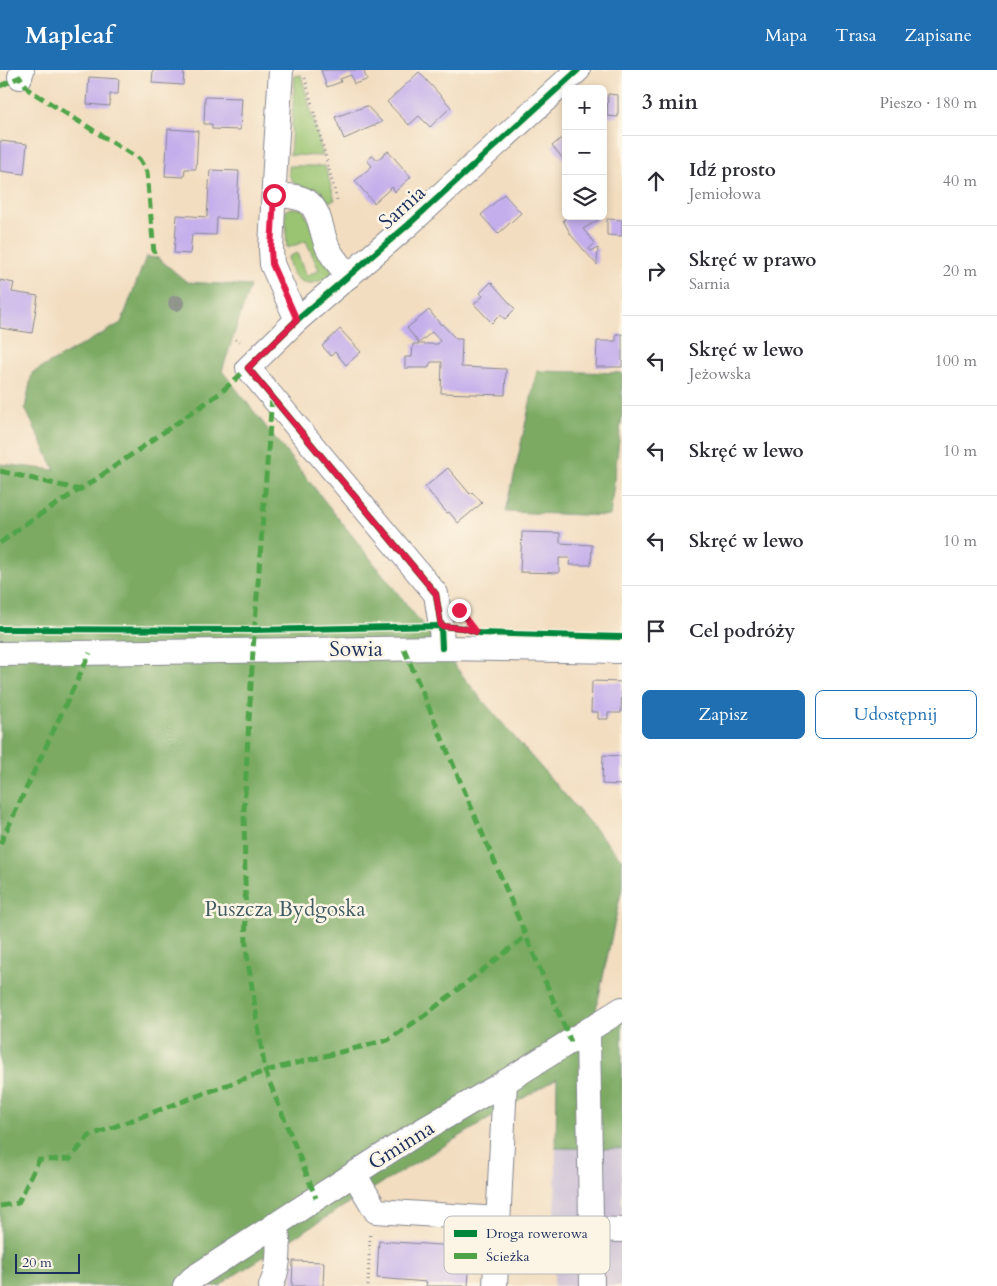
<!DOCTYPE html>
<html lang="pl">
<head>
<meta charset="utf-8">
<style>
  :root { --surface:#fff; --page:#f2f2f3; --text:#2b2b33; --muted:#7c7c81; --line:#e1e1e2; --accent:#1f6fb2 }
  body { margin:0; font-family:Cardo,serif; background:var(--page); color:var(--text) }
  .controls { position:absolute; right:15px; top:15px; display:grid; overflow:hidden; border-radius:8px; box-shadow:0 2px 8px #0003 }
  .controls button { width:45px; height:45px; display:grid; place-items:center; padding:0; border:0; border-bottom:1px solid var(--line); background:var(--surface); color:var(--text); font:25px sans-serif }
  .scale { position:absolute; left:15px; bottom:12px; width:65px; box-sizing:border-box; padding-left:5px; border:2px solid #1b2f5e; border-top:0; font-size:14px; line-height:18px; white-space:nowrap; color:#1b2f5e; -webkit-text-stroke:4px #fcf5e5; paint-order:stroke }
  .stop { position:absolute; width:15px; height:15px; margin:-11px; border:4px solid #e11d48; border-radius:50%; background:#fff }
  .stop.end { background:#e11d48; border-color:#fff; box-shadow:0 1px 5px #0008 }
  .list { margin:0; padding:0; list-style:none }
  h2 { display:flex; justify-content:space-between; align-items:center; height:65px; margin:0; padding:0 20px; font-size:21px }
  h2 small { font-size:16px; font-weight:400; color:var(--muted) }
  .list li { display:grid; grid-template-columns:32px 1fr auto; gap:15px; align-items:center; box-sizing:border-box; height:90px; padding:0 20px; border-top:1px solid var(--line) }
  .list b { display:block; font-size:19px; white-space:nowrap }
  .list p { margin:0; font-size:16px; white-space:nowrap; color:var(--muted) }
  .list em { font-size:16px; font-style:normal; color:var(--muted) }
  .actions { display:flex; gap:10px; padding:15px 20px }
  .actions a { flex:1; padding:11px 0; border:1px solid var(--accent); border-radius:8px; text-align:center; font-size:18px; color:var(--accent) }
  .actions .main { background:var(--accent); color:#fff }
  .icon { flex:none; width:28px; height:28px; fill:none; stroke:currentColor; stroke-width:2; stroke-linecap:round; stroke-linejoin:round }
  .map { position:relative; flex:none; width:622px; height:1216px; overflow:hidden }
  header { display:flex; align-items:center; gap:30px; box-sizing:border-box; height:70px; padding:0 25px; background:var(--accent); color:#fff }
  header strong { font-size:24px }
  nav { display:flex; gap:28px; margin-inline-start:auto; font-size:18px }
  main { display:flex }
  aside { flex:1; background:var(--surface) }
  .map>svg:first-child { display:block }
</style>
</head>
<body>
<header>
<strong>Mapleaf</strong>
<nav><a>Mapa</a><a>Trasa</a><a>Zapisane</a></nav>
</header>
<main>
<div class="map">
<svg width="622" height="1216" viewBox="0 0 622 1216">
  <rect width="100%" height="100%" fill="#fcf5e5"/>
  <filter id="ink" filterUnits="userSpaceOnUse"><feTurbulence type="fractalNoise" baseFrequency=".02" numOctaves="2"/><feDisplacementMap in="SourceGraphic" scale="10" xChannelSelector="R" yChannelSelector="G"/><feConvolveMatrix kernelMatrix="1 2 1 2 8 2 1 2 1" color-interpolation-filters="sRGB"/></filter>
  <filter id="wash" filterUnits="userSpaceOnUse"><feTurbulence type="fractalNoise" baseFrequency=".0096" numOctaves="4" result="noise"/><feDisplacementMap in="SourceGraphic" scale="20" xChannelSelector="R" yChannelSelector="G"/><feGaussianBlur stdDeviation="1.12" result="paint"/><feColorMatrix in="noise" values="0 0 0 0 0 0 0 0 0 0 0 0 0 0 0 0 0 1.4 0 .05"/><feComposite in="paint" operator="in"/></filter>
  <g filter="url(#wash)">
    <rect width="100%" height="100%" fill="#f2ddc0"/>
    <path fill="#cbbfd5" d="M556,1078L622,1079V1216H554Z"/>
    <g fill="#9ac471" stroke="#5a7a68">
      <path d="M301,5L323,86L290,85L295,6Z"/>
      <path d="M289,96H325L335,130L323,133C316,118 308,119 294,113L289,105Z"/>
      <path d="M292,138L303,139L333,202C321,213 303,220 292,202C290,198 289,192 288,187L297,183L306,206L319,200L306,171L287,178L285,141Z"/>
    </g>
    <g fill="#7baa63" stroke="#4b6c60">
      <path d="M146,187L158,188L187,212L250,216L222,301L482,630L622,790V818L596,940L612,958L622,951V1079L556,1078L557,1008L344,1136L230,1208L220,1216H0V394L55,400L25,338L32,303L121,253Z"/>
      <path d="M537,301L622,303V345L610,446L506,442Z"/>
    </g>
    <g id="blocks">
      <g fill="#c4aeec">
        <path d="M153,0H184L183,15L152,13Z"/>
        <path d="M321,0H369L364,2L367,10L354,14L351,5L340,9L341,12L327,17Z"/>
        <path d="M419,2L451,37L430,57L419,46L409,55L387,32Z"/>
        <path d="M89,7L119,9L118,24H110V36L87,34Z"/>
        <path d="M608,24L618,25V47L607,46Z"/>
        <path d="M205,27L242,28L240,60L212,59V54H204Z"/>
        <path d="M367,36L382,52L344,69L335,47Z"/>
        <path d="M168,59L198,61L196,99H185L184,107L165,106Z"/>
        <path d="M566,64V92L552,76Z"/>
        <path d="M0,71L27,74L24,104L0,101Z"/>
        <path d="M388,81L411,107L395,122L392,117L374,133L355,111L372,96L367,90L373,85L377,90Z"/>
        <path d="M210,100L239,101L236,149L217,148L216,165L192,164L190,184L174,183L177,145L207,147Z"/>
        <path d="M504,124L521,143L498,164L481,145Z"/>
        <path d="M570,146H596L598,150L583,159L595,173L589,179L591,181L598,178L597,195L571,165L563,150Z"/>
        <path d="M607,149L622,150V166L607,165Z"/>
        <path d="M0,210L14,213L12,222L38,226L32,263L0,258Z"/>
        <path d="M491,212L515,239L505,249L500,245L492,253L474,234L483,226L480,223Z"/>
        <path d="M429,240L441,255L442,254L456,269H462L461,297L506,299L505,325L441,323L442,292H431L428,298H405V287H412L413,274H438L440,271L432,262L419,273L407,258Z"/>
        <path d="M340,259L361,282L346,295L335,282L331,286L322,276Z"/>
        <path d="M616,264H622V297H596L597,271H616Z"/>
        <path d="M448,398L470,424L472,422L482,433L458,453L449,442L447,443L425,417Z"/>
        <path d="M522,462L560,463V473L592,475L591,495H569L570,488H559V503L520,502Z"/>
        <path d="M592,611L622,612L621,643H608V649H598V642H591Z"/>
        <path d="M603,685L622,686V715L602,714Z"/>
        <path d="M379,1171L471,1177L468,1216H426L427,1212L377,1208Z"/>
        <path d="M293,1191L324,1192L323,1216H292Z"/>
      </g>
    </g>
  </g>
  <g filter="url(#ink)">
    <use href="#blocks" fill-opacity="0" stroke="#86868f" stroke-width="1"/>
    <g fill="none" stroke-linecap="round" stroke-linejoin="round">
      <defs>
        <g id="minor">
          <path d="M281,0L275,95L271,179L272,194L297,250"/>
          <path d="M20,7L22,0"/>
          <path d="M274,125C285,126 298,125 308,132C321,141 321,164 328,178C333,189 341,197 349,206"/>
          <path d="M442,578L441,556L436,524L248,298L297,250L408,155L578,0"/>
          <path d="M0,584L442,578L622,581"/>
          <path d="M588,962L592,1216"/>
          <path d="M354,1104L376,1141L498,1149"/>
          <path d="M591,1159L622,1160"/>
          <path d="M185,1216L193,1208L416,1064L505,1012L622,939"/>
          <path d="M271,1216C280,1196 280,1175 276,1154"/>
          <path d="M495,1216L505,1012"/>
        </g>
      </defs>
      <use href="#minor" stroke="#86868f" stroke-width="26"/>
      <g stroke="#86868f" stroke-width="3" stroke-dasharray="1 4" stroke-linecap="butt">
        <path d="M305,8L337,130"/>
        <path d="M235,269L240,271"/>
        <path d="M463,545L472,556"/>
        <path d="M368,1216L370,1163"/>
      </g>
      <use href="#minor" stroke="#fff" stroke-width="24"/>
      <g stroke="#4fa44a" stroke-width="5" stroke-dasharray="10 5" stroke-linecap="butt">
        <path d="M0,16L20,7L29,20L139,89L147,102L154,183"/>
        <path d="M272,327L253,580L244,739L246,879L265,1001L316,1128"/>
        <path d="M0,401L80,420"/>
        <path d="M0,473L25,454L95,410L220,323L248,298"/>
        <path d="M404,579L571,972"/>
        <path d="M0,774L90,583"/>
        <path d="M0,1136L18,1133L39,1090L70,1089L89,1066L265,1001L388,970L425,945L525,867"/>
      </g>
      <defs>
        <g id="cycleway">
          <path d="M0,559L254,560L441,556L463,558L479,563L622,567"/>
          <path d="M442,578L441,556L436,524L248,298L297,250L408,155L578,0"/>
        </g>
      </defs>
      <use href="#cycleway" stroke="#fcf5e5" stroke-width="9"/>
      <use href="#cycleway" stroke="#00873e" stroke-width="6"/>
    </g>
    <circle fill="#91968d" cx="176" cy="233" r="8"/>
  </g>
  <g fill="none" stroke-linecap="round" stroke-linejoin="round" filter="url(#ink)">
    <path stroke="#e11d48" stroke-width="6" d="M274,125L271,179L272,194L297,250L248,298L436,524L441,556L463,558L476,562L459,540"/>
  </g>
  <g text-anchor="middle" stroke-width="5" stroke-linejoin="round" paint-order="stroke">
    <g font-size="21" fill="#1b2f5e" stroke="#fcf5e5">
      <text transform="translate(402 137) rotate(-42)" y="7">Sarnia</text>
      <text x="356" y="586">Sowia</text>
      <text transform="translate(401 1075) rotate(-32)" y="7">Gminna</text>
    </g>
    <g font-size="21" fill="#415c64" stroke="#fcf5e5">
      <text x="285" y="846">Puszcza Bydgoska</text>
    </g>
  </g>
  <rect x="444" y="1146" width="166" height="58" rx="8" fill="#fcf5e5" stroke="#b8babc" stroke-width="1"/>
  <rect x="454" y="1160" width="23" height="7" fill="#00873e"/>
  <rect x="454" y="1183" width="23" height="6" fill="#4fa44a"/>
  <g font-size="14" fill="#1b2f5e">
    <text x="486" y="1168">Droga rowerowa</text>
    <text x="486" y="1191">Ścieżka</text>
  </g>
</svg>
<div class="controls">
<button>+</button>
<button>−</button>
<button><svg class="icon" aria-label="layers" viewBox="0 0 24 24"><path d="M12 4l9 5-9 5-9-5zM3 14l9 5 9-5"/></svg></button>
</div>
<div class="scale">20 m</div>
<div class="stop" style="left:274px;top:125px"></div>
<div class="stop end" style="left:459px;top:540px"></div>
</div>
<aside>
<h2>3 min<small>Pieszo · 180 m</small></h2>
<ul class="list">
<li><svg class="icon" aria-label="ahead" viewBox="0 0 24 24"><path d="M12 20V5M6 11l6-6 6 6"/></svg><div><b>Idź prosto</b><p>Jemiołowa</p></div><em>40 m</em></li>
<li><svg class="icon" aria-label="right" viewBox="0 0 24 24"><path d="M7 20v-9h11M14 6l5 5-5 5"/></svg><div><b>Skręć w prawo</b><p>Sarnia</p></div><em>20 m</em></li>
<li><svg class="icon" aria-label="left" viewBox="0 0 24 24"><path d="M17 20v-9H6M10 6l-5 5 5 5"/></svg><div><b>Skręć w lewo</b><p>Jeżowska</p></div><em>100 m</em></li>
<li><svg class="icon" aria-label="left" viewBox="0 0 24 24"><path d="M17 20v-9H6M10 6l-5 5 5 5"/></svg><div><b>Skręć w lewo</b></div><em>10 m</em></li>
<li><svg class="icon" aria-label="left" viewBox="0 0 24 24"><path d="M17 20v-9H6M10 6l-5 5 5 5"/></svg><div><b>Skręć w lewo</b></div><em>10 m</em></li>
<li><svg class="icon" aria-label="arrive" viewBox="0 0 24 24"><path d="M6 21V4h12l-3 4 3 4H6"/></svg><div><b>Cel podróży</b></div></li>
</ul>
<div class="actions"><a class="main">Zapisz</a><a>Udostępnij</a></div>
</aside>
</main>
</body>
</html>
